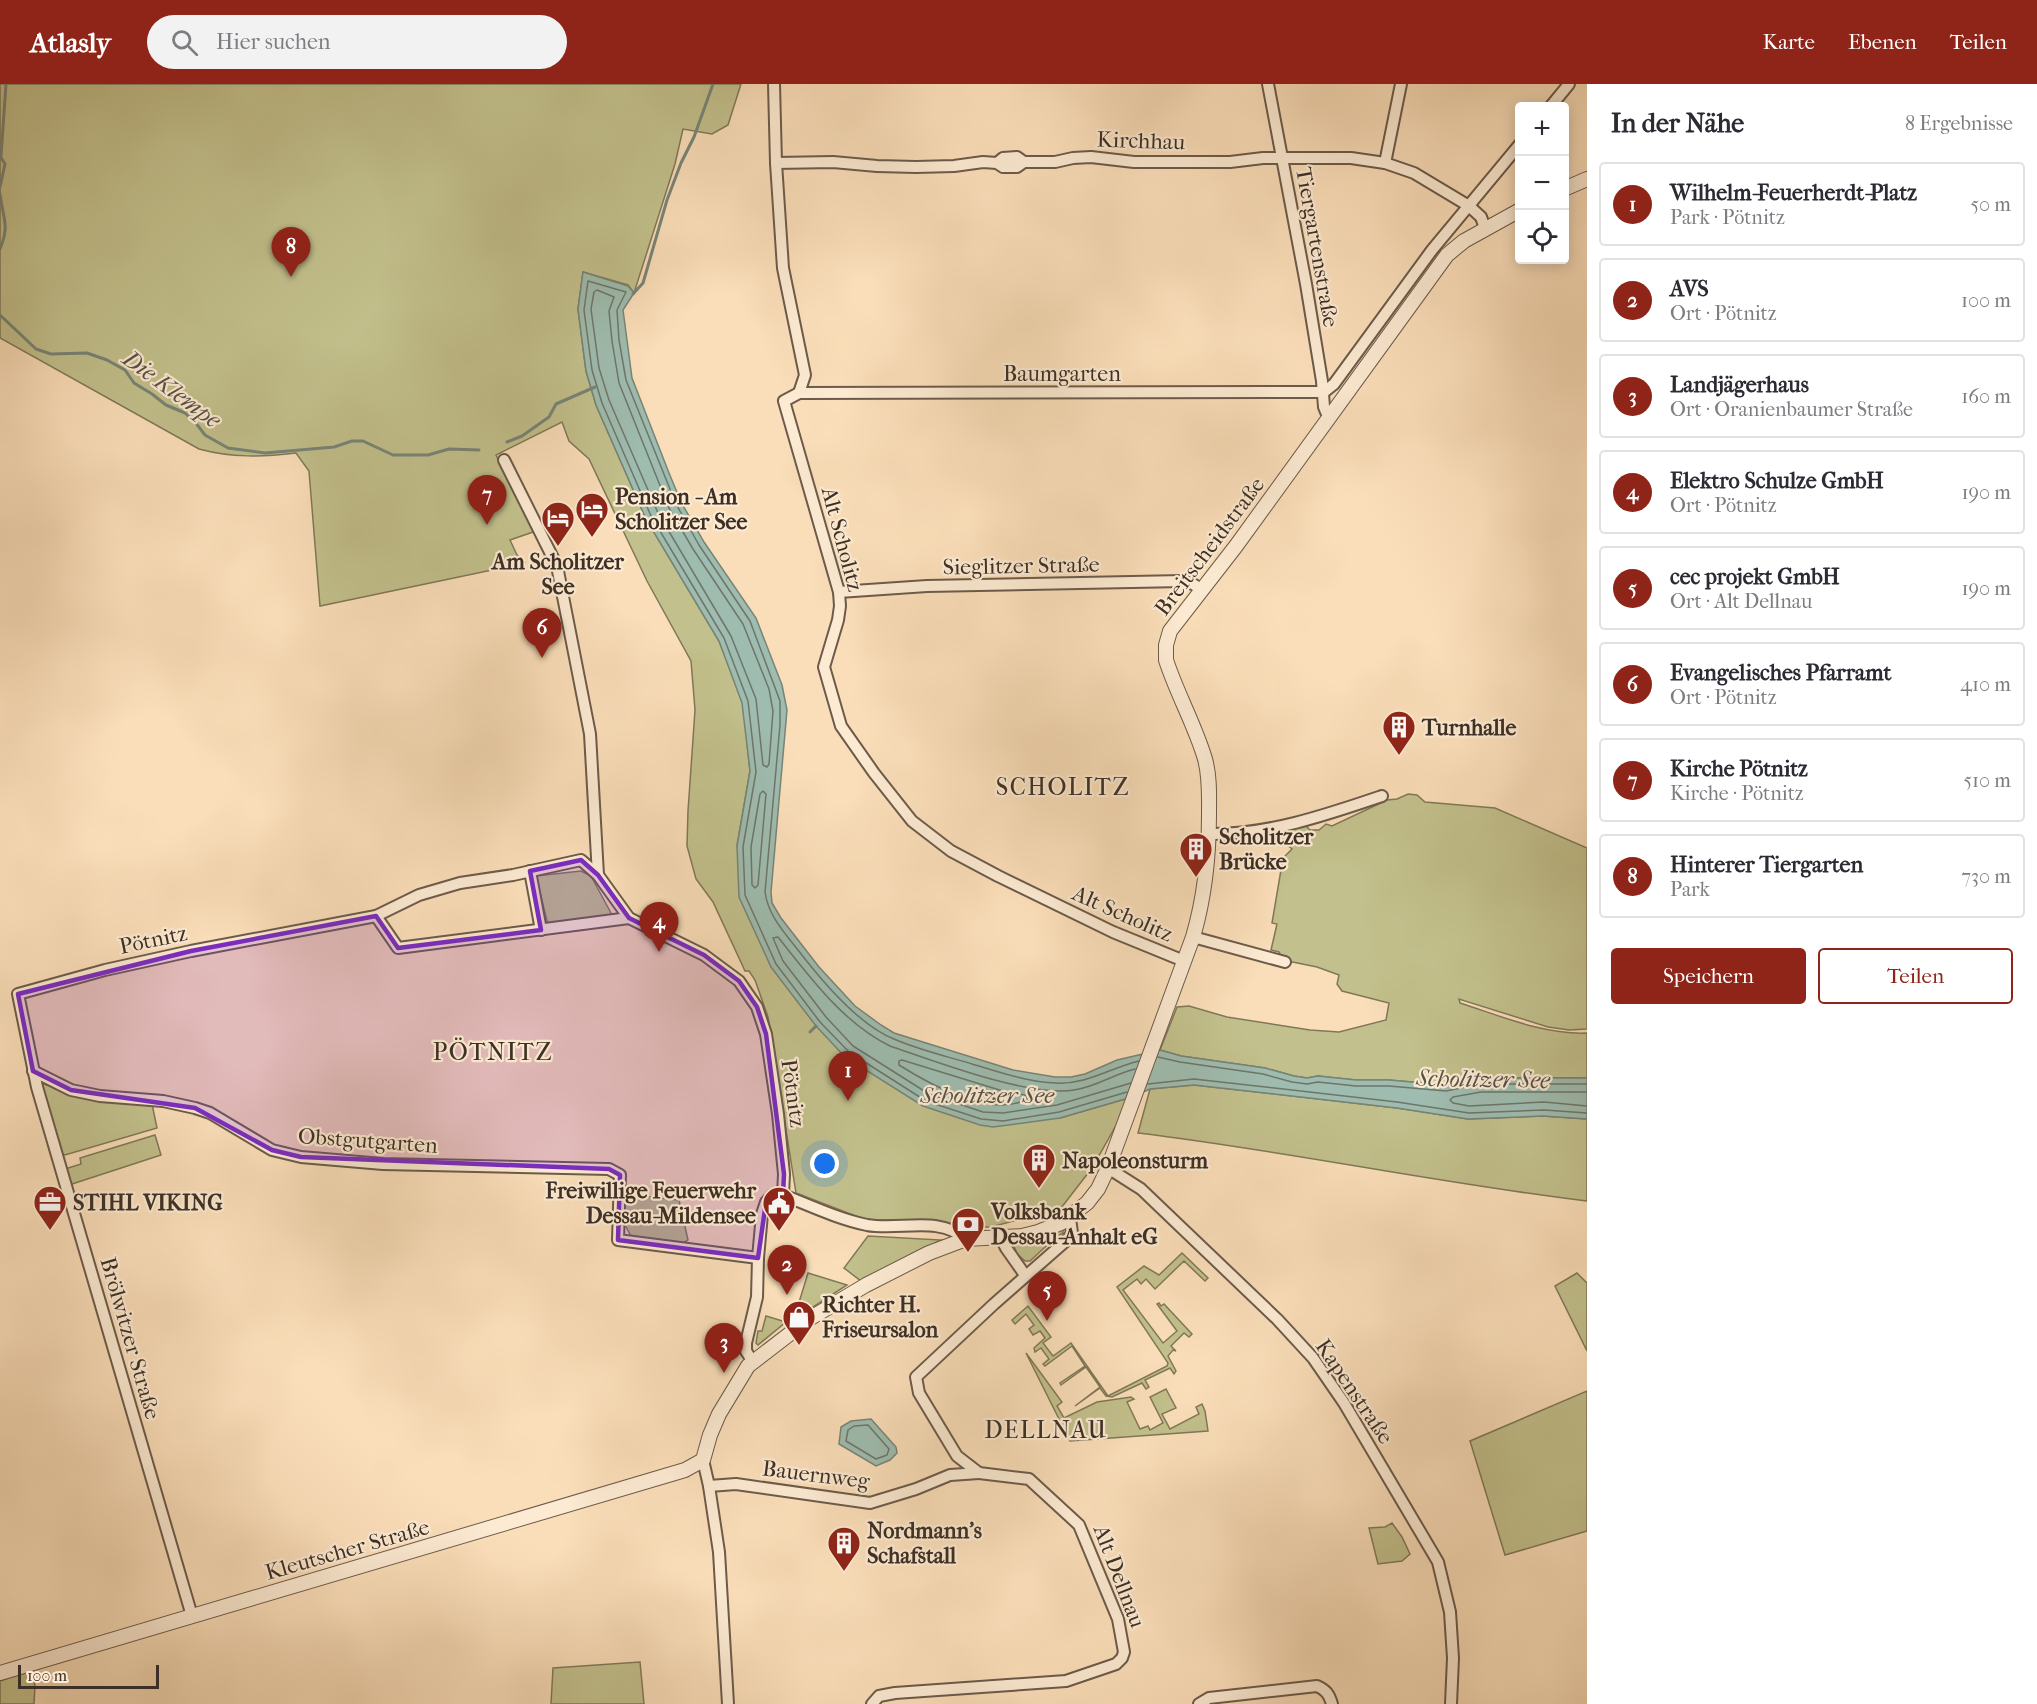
<!DOCTYPE html>
<html lang="de">
<head>
<meta charset="utf-8">
<style>
  :root { --surface:#fff; --page:#f2f2f3; --text:#2b2b33; --muted:#7c7c81; --line:#e1e1e2; --accent:#8f2418 }
  body { margin:0; font-family:"IM FELL French Canon",serif; background:var(--page); color:var(--text) }
  .controls { position:absolute; right:18px; top:18px; display:grid; overflow:hidden; border-radius:6px; box-shadow:0 3px 15px #0003 }
  .controls button { width:54px; height:54px; display:grid; place-items:center; padding:0; border:0; border-bottom:2px solid var(--line); background:var(--surface); color:var(--text); font:30px sans-serif }
  .scale { position:absolute; left:18px; bottom:15px; width:141px; box-sizing:border-box; padding-left:6px; border:3px solid #3d2f25; border-top:0; font-size:16px; line-height:21px; white-space:nowrap; color:#3d2f25; -webkit-text-stroke:4px #fcead2; paint-order:stroke }
  .you { position:absolute; left:825px; top:1080px; width:21px; height:21px; margin:-15px; border:4px solid #fff; border-radius:50%; background:#1a73e8; box-shadow:0 0 0 9px #1a73e833 }
  .badge { display:grid; place-items:center; width:39px; height:39px; border-radius:50%; background:var(--accent); color:#fff; font-size:20px; font-weight:700 }
  .pin { position:absolute; translate:-50% -50px; filter:drop-shadow(0 2px 3px #0008) }
  .pin::after { content:''; position:absolute; top:32px; width:21px; height:18px; background:inherit; clip-path:polygon(0 0,100% 0,50% 100%) }
  .list { margin:0; padding:0; list-style:none }
  h2 { display:flex; justify-content:space-between; align-items:center; height:78px; margin:0; padding:0 24px; font-size:26px }
  h2 small { font-size:20px; font-weight:400; color:var(--muted) }
  .list li { display:grid; grid-template-columns:39px 1fr auto; gap:18px; align-items:center; box-sizing:border-box; height:84px; margin:0 12px 12px; padding:0 12px; border:2px solid var(--line); border-radius:6px }
  .list b { display:block; font-size:22px; white-space:nowrap }
  .list p { margin:0; font-size:20px; white-space:nowrap; color:var(--muted) }
  .list em { font-size:20px; font-style:normal; color:var(--muted) }
  .actions { display:flex; gap:12px; padding:18px 24px }
  .actions a { flex:1; padding:14px 0; border:2px solid var(--accent); border-radius:6px; text-align:center; font-size:21px; color:var(--accent) }
  .actions .main { background:var(--accent); color:#fff }
  .icon { flex:none; width:33px; height:33px; fill:none; stroke:currentColor; stroke-width:2; stroke-linecap:round; stroke-linejoin:round }
  .map { position:relative; flex:none; width:1587px; height:1620px; overflow:hidden }
  header { display:flex; align-items:center; gap:36px; box-sizing:border-box; height:84px; padding:0 30px; background:var(--accent); color:#fff }
  header strong { font-size:28px }
  nav { display:flex; gap:33px; margin-inline-start:auto; font-size:21px }
  .search { width:420px; height:54px; background:var(--page); display:flex; align-items:center; gap:15px; box-sizing:border-box; padding:0 21px; border-radius:33px; color:var(--muted); font-size:22px }
  main { display:flex }
  aside { flex:1; background:var(--surface) }
  .map>svg:first-child { display:block }
</style>
</head>
<body>
<header>
<strong>Atlasly</strong>
<div class="search"><svg class="icon" aria-label="search" viewBox="0 0 24 24"><circle cx="10" cy="10" r="6"/><path d="M15 15l6 6"/></svg>Hier suchen</div>
<nav><a>Karte</a><a>Ebenen</a><a>Teilen</a></nav>
</header>
<main>
<div class="map">
<svg width="1587" height="1620" viewBox="0 0 1587 1620">
  <rect width="100%" height="100%" fill="#fadeb9"/>
  <filter id="stains"><feTurbulence type="fractalNoise" baseFrequency=".00333" numOctaves="4"/><feColorMatrix values="0 0 0 0 .2 0 0 0 0 .09 0 0 0 0 .02 0 0 0 .5 -.17"/></filter>
  <radialGradient id="worn" r=".72"><stop offset=".6" stop-color="#630" stop-opacity="0"/><stop offset="1" stop-color="#630" stop-opacity=".3"/></radialGradient>
  <g fill="#c2c08c" stroke="#807858" stroke-width="1.5">
    <path d="M0,0H741L728,41L712,50L683,45L675,80L634,209L628,201L583,188L578,225L586,287L596,321L646,435L719,557L743,619L750,687L737,762L816,942L1060,1034L1132,1013L1092,1084L1061,1124L991,1143H953L925,1136H866L796,1109L768,933L755,896L749,887H745L713,818L696,795L687,762L688,727L695,626L691,577L647,497L589,375L569,357L562,338L496,371L536,447L510,456L517,471L525,478L521,480L320,522L309,387L296,369C262,373 232,374 199,365L0,254Z"/>
    <path d="M1408,710L1417,711L1425,718L1495,724L1587,764V945L1569,946L1548,943L1459,915L1460,919C1501,932 1544,951 1587,949V994H1479L1446,1001L1389,996H1356L1318,992L1307,994L1294,992L1265,984L1181,972L1160,966L1177,923L1189,922L1227,933L1310,946L1339,948L1386,936L1389,919L1342,907L1337,900L1339,891L1317,883L1283,876L1279,868L1271,866L1277,840L1272,839L1283,774L1292,765L1285,759L1264,758L1261,753L1265,749C1281,755 1290,744 1305,741L1310,746H1319L1326,740L1332,742L1387,716L1397,715Z"/>
    <path d="M581,787L591,792L611,829L610,833L550,840L547,837L536,792Z"/>
    <path d="M44,1000L76,1011L152,1020L157,1044L65,1071L58,1066L39,1002Z"/>
    <path d="M1194,1001L1397,1024L1468,1035L1543,1032L1587,1035V1117C1436,1099 1288,1067 1138,1049L1150,1005Z"/>
    <path d="M155,1051L161,1071L69,1101L65,1085L81,1080L80,1074Z"/>
    <path d="M624,1110L679,1116L688,1156L683,1159L631,1152L624,1139Z"/>
    <path d="M1063,1145V1149L1056,1153L1030,1177H1025L1017,1170L1014,1162L1016,1158Z"/>
    <path d="M868,1152L941,1156L861,1197L844,1184Z"/>
    <path d="M1182,1169L1208,1194L1205,1197L1184,1177L1155,1205L1146,1195L1141,1200L1137,1195L1123,1206L1163,1259L1177,1247L1157,1220L1159,1219L1161,1222L1164,1220L1192,1250L1189,1253L1184,1249L1171,1262L1176,1267L1173,1266L1168,1272L1176,1287L1174,1290L1170,1284L1145,1296L1149,1303L1146,1305L1142,1299L1112,1313L1106,1312L1100,1304L1075,1322L1100,1303L1086,1283L1061,1301L1060,1299L1085,1282L1072,1262L1045,1282L1043,1280L1049,1275L1041,1264L1035,1268L1034,1264L1045,1254L1040,1247L1033,1251L1029,1245L1034,1241L1026,1230L1015,1240L1012,1236L1028,1222L1051,1253L1043,1259L1053,1272L1071,1259L1108,1312L1167,1282L1168,1279L1117,1203L1144,1182L1159,1191Z"/>
    <path d="M808,1189L847,1201L807,1227L797,1225Z"/>
    <path d="M1577,1189L1587,1199V1267L1555,1202Z"/>
    <path d="M766,1232L786,1238L758,1261L756,1259L758,1247H762Z"/>
    <path d="M1026,1269L1062,1318L1057,1322L1064,1334L1097,1318L1131,1313L1134,1315L1127,1318L1140,1345L1148,1342L1150,1346L1163,1339L1150,1313L1166,1305L1176,1324L1162,1330L1170,1345L1199,1330L1196,1323L1202,1320L1205,1327L1208,1347L1070,1357Z"/>
    <path d="M1587,1307V1447L1505,1471L1470,1357Z"/>
    <path d="M1392,1439L1402,1453L1410,1470L1402,1477L1378,1480L1369,1444L1385,1443Z"/>
    <path d="M640,1578L644,1620H551L553,1584Z"/>
    <path d="M32,1584L35,1602L34,1620H0V1597L20,1590L23,1585Z"/>
  </g>
  <g fill="#9ebcaf" stroke="#778478" stroke-width="1.5">
    <path d="M583,188L628,202L634,209L623,226L632,294L669,389L681,418L704,458L756,534L782,601L787,626L771,808L772,819L781,834L819,883L855,922L881,941L894,949L1013,986L1055,993H1071L1085,990L1117,976L1160,966L1181,972L1265,984L1294,992L1307,994L1318,992L1356,996H1389L1446,1001L1479,994H1587V1035L1543,1032L1468,1035L1397,1024L1194,1001L1150,1005L1132,1013L1060,1034L993,1043L980,1041L923,1022L845,973L816,942L771,883L739,813L737,762L750,687L742,619L719,557L646,435L596,321L586,287L578,225Z"/>
    <path d="M871,1335L896,1363L897,1369L890,1376L876,1382L839,1360L841,1343L851,1337Z"/>
  </g>
  <g fill="none" stroke-linecap="round" stroke-linejoin="round">
    <g stroke="#6e766a" stroke-width="1.5">
      <path d="M597,206L614,213L609,227L612,257L619,299L669,424L693,465L743,540L769,605L773,627L769,680L767,683L763,681L756,615L731,552L658,429L609,316L599,284L591,225L594,208Z"/>
      <path d="M763,707L766,710L758,801L755,804L752,801L751,763L760,710Z"/>
      <path d="M1158,973L1180,978L1263,990L1292,998L1307,1000L1318,998L1356,1002H1389L1446,1007L1480,1000H1587"/>
      <path d="M902,976L1006,1008L1025,1011L1027,1015C992,1035 929,1000 899,981V977Z"/>
      <path d="M1131,999L1057,1021L1003,1029L983,1028L929,1010L853,962L826,933L783,877L773,854L778,853C810,893 843,939 890,962C937,978 1028,1013 1074,1006C1096,1003 1114,990 1135,985"/>
      <path d="M1148,1000L1194,995L1397,1018L1469,1029L1544,1026L1587,1029"/>
      <path d="M1127,1008L1059,1028L1003,1037L981,1035L926,1017L849,968L820,938L776,880L745,811L743,763L756,688L748,617L724,554L651,432L602,319L592,286L584,226L588,197L626,208L617,226L619,256L626,296L676,420L699,461L750,537L780,617V641L765,808C768,831 784,848 798,866C821,896 858,941 894,955C919,966 946,972 972,980C999,988 1027,998 1056,999C1086,1001 1110,984 1139,977"/>
      <path d="M1587,1008H1481L1453,1013L1450,1016L1453,1019L1469,1022L1544,1018L1587,1022"/>
      <path d="M868,1341L889,1365L887,1371L876,1375L846,1357L848,1346L854,1342Z"/>
    </g>
    <g stroke="#778478" stroke-width="3">
      <path d="M0,72L5,80L0,103"/>
      <path d="M1,72L6,0"/>
      <path d="M0,110C3,135 10,141 0,165"/>
      <path d="M633,210L643,199L667,116L681,79L694,53L713,0"/>
      <path d="M0,231L36,265L51,270L87,269L107,276L125,286L134,299L152,310L166,321L185,329L195,338L205,351L228,364L265,369L334,363L352,357H363L393,371H428L449,365L479,366"/>
      <path d="M507,358L522,352L549,333L556,320L595,303"/>
      <path d="M810,948L816,942"/>
    </g>
    <defs>
      <g id="minor">
        <path d="M774,0L776,79L783,184L805,291L799,309L784,317L839,508L840,522L838,536L824,583L841,642L874,689L912,737L951,767L998,792L1113,848L1184,877"/>
        <path d="M1268,0L1306,200L1322,297L1324,323L1326,328L1331,332"/>
        <path d="M1551,22L1569,0"/>
        <path d="M776,79L833,78L877,82L916,83L954,82L983,78L997,79L1003,83H1017L1024,78"/>
        <path d="M997,79L1003,74L1017,73L1024,78H1055L1073,74L1091,73L1134,78H1230L1263,74H1351L1385,79L1414,89L1469,122L1481,133L1485,144"/>
        <path d="M1385,79L1401,0"/>
        <path d="M799,309L1324,308L1334,300L1432,166L1520,60"/>
        <path d="M504,376L557,482L590,650L598,791"/>
        <path d="M839,508L927,502L1183,497L1193,500L1202,506"/>
        <path d="M1209,750C1268,751 1326,731 1382,712"/>
        <path d="M530,787L541,846"/>
        <path d="M376,832L398,864L629,834"/>
        <path d="M1193,853L1285,878"/>
        <path d="M33,987L71,1006L100,1012L163,1017L195,1024L210,1029L272,1066L301,1073L383,1080L609,1085L620,1091L618,1156L758,1174"/>
        <path d="M1108,1084L1141,1105L1277,1235L1313,1274L1344,1319L1438,1478L1450,1528L1453,1574L1451,1620"/>
        <path d="M1001,1154L1006,1164L1025,1191"/>
        <path d="M753,1278L746,1267V1259L757,1213L758,1174L762,1130L766,1118L773,1111H783C811,1122 838,1135 867,1141C900,1147 938,1131 966,1155"/>
        <path d="M703,1376L709,1402L719,1468L728,1620"/>
        <path d="M709,1402L736,1400L870,1419L916,1405L950,1391L979,1389"/>
        <path d="M192,1532L37,1003L18,910L105,886L191,867L376,832L419,811L460,799L513,791L581,776L598,791L629,834L704,871L739,897L757,923L766,950L778,1030L784,1090L783,1111"/>
        <path d="M872,1620L879,1612L895,1609L1066,1597L1116,1580L1122,1574L1124,1568L1118,1535L1079,1441L1029,1395L979,1389L957,1372L919,1309L916,1293L994,1220L1068,1155L1072,1149L1070,1134"/>
        <path d="M1199,1620L1209,1614L1317,1602C1326,1606 1329,1610 1332,1620"/>
      </g>
      <g id="tertiary">
        <path d="M1564,105L1587,95"/>
        <path d="M0,1589L685,1386L703,1376L710,1351L719,1330L748,1282L809,1235L866,1201L929,1169L966,1155L1022,1152L1038,1148L1061,1139L1087,1119L1098,1105L1108,1084L1193,853C1205,812 1209,772 1209,730C1209,712 1210,693 1205,675C1195,641 1177,610 1166,576V561L1170,547L1236,462L1447,171L1464,157L1520,126"/>
      </g>
    </defs>
    <use href="#minor" stroke="#6c5b4a" stroke-width="14"/>
    <use href="#tertiary" stroke="#6c5b4a" stroke-width="16"/>
    <use href="#minor" stroke="#fcead2" stroke-width="10"/>
    <use href="#tertiary" stroke="#fcead2" stroke-width="14"/>
  </g>
  <path fill="#7b2cbf" fill-opacity="0.2" stroke="#7b2cbf" stroke-width="4.5" stroke-linejoin="round" d="M581,776L598,791L629,834L704,871L739,897L757,923L766,950L784,1090L783,1111H773L766,1118L758,1174L618,1156L620,1091L609,1085L301,1073L272,1066L195,1024L71,1006L33,987L18,910L191,867L376,832L398,864L541,846L530,787Z"/>
  <defs>
    <symbol id="hotel-pin" viewBox="-11 -11 22 30"><path d="M0 17L-7.5 6A9.5 9.5 0 1 1 7.5 6Z" fill="#8f2418" stroke="#fcead2"/><path d="M-6-4.5h1.5V1H6V5H4.5V3h-9V5H-6ZM-4 0a1.8 1.8 0 1 1 3.6 0ZM.5 0V-2.5h3Q6-2.5 6 0Z" fill="#fff"/></symbol>
    <symbol id="building-pin" viewBox="-11 -11 22 30"><path d="M0 17L-7.5 6A9.5 9.5 0 1 1 7.5 6Z" fill="#8f2418" stroke="#fcead2"/><path d="M-4-6H4V6H1V3H-1V6H-4ZM-2.5-4.3h1.7v1.8h-1.7ZM.8-4.3h1.7v1.8H.8ZM-2.5-1h1.7V.8h-1.7ZM.8-1h1.7V.8H.8Z" fill="#fff"/></symbol>
    <symbol id="office-pin" viewBox="-11 -11 22 30"><path d="M0 17L-7.5 6A9.5 9.5 0 1 1 7.5 6Z" fill="#8f2418" stroke="#fcead2"/><path d="M-6-3h4V-5.5h4V-3h4V5H-6ZM-1-4.5V-3h2v-1.5ZM-6 0V1H6V0Z" fill="#fff"/></symbol>
    <symbol id="civic-pin" viewBox="-11 -11 22 30"><path d="M0 17L-7.5 6A9.5 9.5 0 1 1 7.5 6Z" fill="#8f2418" stroke="#fcead2"/><path d="M-.6-6.5H3V-4.5H.6V-3L4-1V1h2V6H-6V1h2V-1L-.6-3ZM-1.2 2.5V6h2.4V2.5Z" fill="#fff"/></symbol>
    <symbol id="bank-pin" viewBox="-11 -11 22 30"><path d="M0 17L-7.5 6A9.5 9.5 0 1 1 7.5 6Z" fill="#8f2418" stroke="#fcead2"/><path d="M-6-4H6V4H-6ZM0-2.3a2.3 2.3 0 1 0 0 4.6a2.3 2.3 0 1 0 0-4.6Z" fill="#fff"/></symbol>
    <symbol id="shop-pin" viewBox="-11 -11 22 30"><path d="M0 17L-7.5 6A9.5 9.5 0 1 1 7.5 6Z" fill="#8f2418" stroke="#fcead2"/><path d="M-5-2.5h2.3a2.7 3.5 0 0 1 5.4 0H5L5.5 6h-11ZM-1.5-2.5h3a1.5 2.3 0 0 0-3 0Z" fill="#fff"/></symbol>
  </defs>
  <g fill-rule="evenodd">
    <use href="#hotel-pin" x="573" y="406" width="38" height="52"/>
    <use href="#hotel-pin" x="539" y="415" width="38" height="52"/>
    <use href="#building-pin" x="1380" y="624" width="38" height="52"/>
    <use href="#building-pin" x="1177" y="746" width="38" height="52"/>
    <use href="#building-pin" x="1020" y="1057" width="38" height="52"/>
    <use href="#office-pin" x="31" y="1099" width="38" height="52"/>
    <use href="#civic-pin" x="760" y="1100" width="38" height="52"/>
    <use href="#bank-pin" x="949" y="1121" width="38" height="52"/>
    <use href="#shop-pin" x="780" y="1214" width="38" height="52"/>
    <use href="#building-pin" x="825" y="1440" width="38" height="52"/>
  </g>
  <g text-anchor="middle" stroke-width="4.5" stroke-linejoin="round" paint-order="stroke">
    <g font-size="22" fill="#3d2f25" stroke="#fcead2">
      <text transform="translate(1141 56) rotate(2)" y="8">Kirchhau</text>
      <text transform="translate(1318 163) rotate(80)" y="8">Tiergartenstraße</text>
      <text x="1062" y="297">Baumgarten</text>
      <text transform="translate(843 455) rotate(75)" y="8">Alt Scholitz</text>
      <text transform="translate(1209 462) rotate(-53)" y="8">Breitscheidstraße</text>
      <text transform="translate(1021 481) rotate(-1)" y="8">Sieglitzer Straße</text>
      <text transform="translate(1123 829) rotate(24)" y="8">Alt Scholitz</text>
      <text transform="translate(153 855) rotate(-12)" y="8">Pötnitz</text>
      <text transform="translate(794 1009) rotate(82)" y="8">Pötnitz</text>
      <text transform="translate(368 1056) rotate(4)" y="8">Obstgutgarten</text>
      <text transform="translate(131 1254) rotate(74)" y="8">Brölwitzer Straße</text>
      <text transform="translate(1355 1307) rotate(56)" y="8">Kapenstraße</text>
      <text transform="translate(816 1390) rotate(7)" y="8">Bauernweg</text>
      <text transform="translate(347 1465) rotate(-16)" y="8">Kleutscher Straße</text>
      <text transform="translate(1120 1492) rotate(69)" y="8">Alt Dellnau</text>
    </g>
    <g font-size="22" font-weight="bold" fill="#3d2f25" stroke="#fcead2" text-anchor="start">
      <text x="615" y="420">Pension - Am<tspan x="615" dy="25">Scholitzer See</tspan></text>
      <text x="558" y="485" text-anchor="middle">Am Scholitzer<tspan x="558" dy="25">See</tspan></text>
      <text x="1422" y="651">Turnhalle</text>
      <text x="1219" y="760">Scholitzer<tspan x="1219" dy="25">Brücke</tspan></text>
      <text x="1062" y="1084">Napoleonsturm</text>
      <text x="756" y="1114" text-anchor="end">Freiwillige Feuerwehr<tspan x="756" dy="25">Dessau-Mildensee</tspan></text>
      <text x="73" y="1126">STIHL VIKING</text>
      <text x="991" y="1135">Volksbank<tspan x="991" dy="25">Dessau-Anhalt eG</tspan></text>
      <text x="822" y="1228">Richter H.<tspan x="822" dy="25">Friseursalon</tspan></text>
      <text x="867" y="1454">Nordmann's<tspan x="867" dy="25">Schafstall</tspan></text>
    </g>
    <g font-size="24" font-style="italic" fill="#555248" stroke="#fcead2">
      <text transform="translate(172 305) rotate(36)" y="8">Die Klempe</text>
      <text transform="translate(1483 995) rotate(1)" y="8">Scholitzer See</text>
      <text x="987" y="1019">Scholitzer See</text>
    </g>
    <g font-size="24" letter-spacing="1.5" fill="#3d2f25" stroke="#fcead2">
      <text x="1063" y="711">SCHOLITZ</text>
      <text x="493" y="976">PÖTNITZ</text>
      <text x="1046" y="1354">DELLNAU</text>
    </g>
  </g>
  <rect width="100%" height="100%" filter="url(#stains)"/>
  <rect width="100%" height="100%" fill="url(#worn)"/>
</svg>
<div class="controls">
<button>+</button>
<button>−</button>
<button><svg class="icon" aria-label="locate" viewBox="0 0 24 24"><circle cx="12" cy="12" r="6"/><path d="M12 2v4M12 18v4M2 12h4M18 12h4"/></svg></button>
</div>
<div class="scale">100 m</div>
<div class="you"></div>
<div class="pin badge" style="left:848px;top:1017px">1</div>
<div class="pin badge" style="left:787px;top:1211px">2</div>
<div class="pin badge" style="left:724px;top:1289px">3</div>
<div class="pin badge" style="left:659px;top:868px">4</div>
<div class="pin badge" style="left:1047px;top:1237px">5</div>
<div class="pin badge" style="left:542px;top:574px">6</div>
<div class="pin badge" style="left:487px;top:441px">7</div>
<div class="pin badge" style="left:291px;top:193px">8</div>
</div>
<aside>
<h2>In der Nähe<small>8 Ergebnisse</small></h2>
<ul class="list">
<li><span class="badge">1</span><div><b>Wilhelm-Feuerherdt-Platz</b><p>Park · Pötnitz</p></div><em>50 m</em></li>
<li><span class="badge">2</span><div><b>AVS</b><p>Ort · Pötnitz</p></div><em>100 m</em></li>
<li><span class="badge">3</span><div><b>Landjägerhaus</b><p>Ort · Oranienbaumer Straße</p></div><em>160 m</em></li>
<li><span class="badge">4</span><div><b>Elektro Schulze GmbH</b><p>Ort · Pötnitz</p></div><em>190 m</em></li>
<li><span class="badge">5</span><div><b>cec projekt GmbH</b><p>Ort · Alt Dellnau</p></div><em>190 m</em></li>
<li><span class="badge">6</span><div><b>Evangelisches Pfarramt</b><p>Ort · Pötnitz</p></div><em>410 m</em></li>
<li><span class="badge">7</span><div><b>Kirche Pötnitz</b><p>Kirche · Pötnitz</p></div><em>510 m</em></li>
<li><span class="badge">8</span><div><b>Hinterer Tiergarten</b><p>Park</p></div><em>730 m</em></li>
</ul>
<div class="actions"><a class="main">Speichern</a><a>Teilen</a></div>
</aside>
</main>
</body>
</html>
